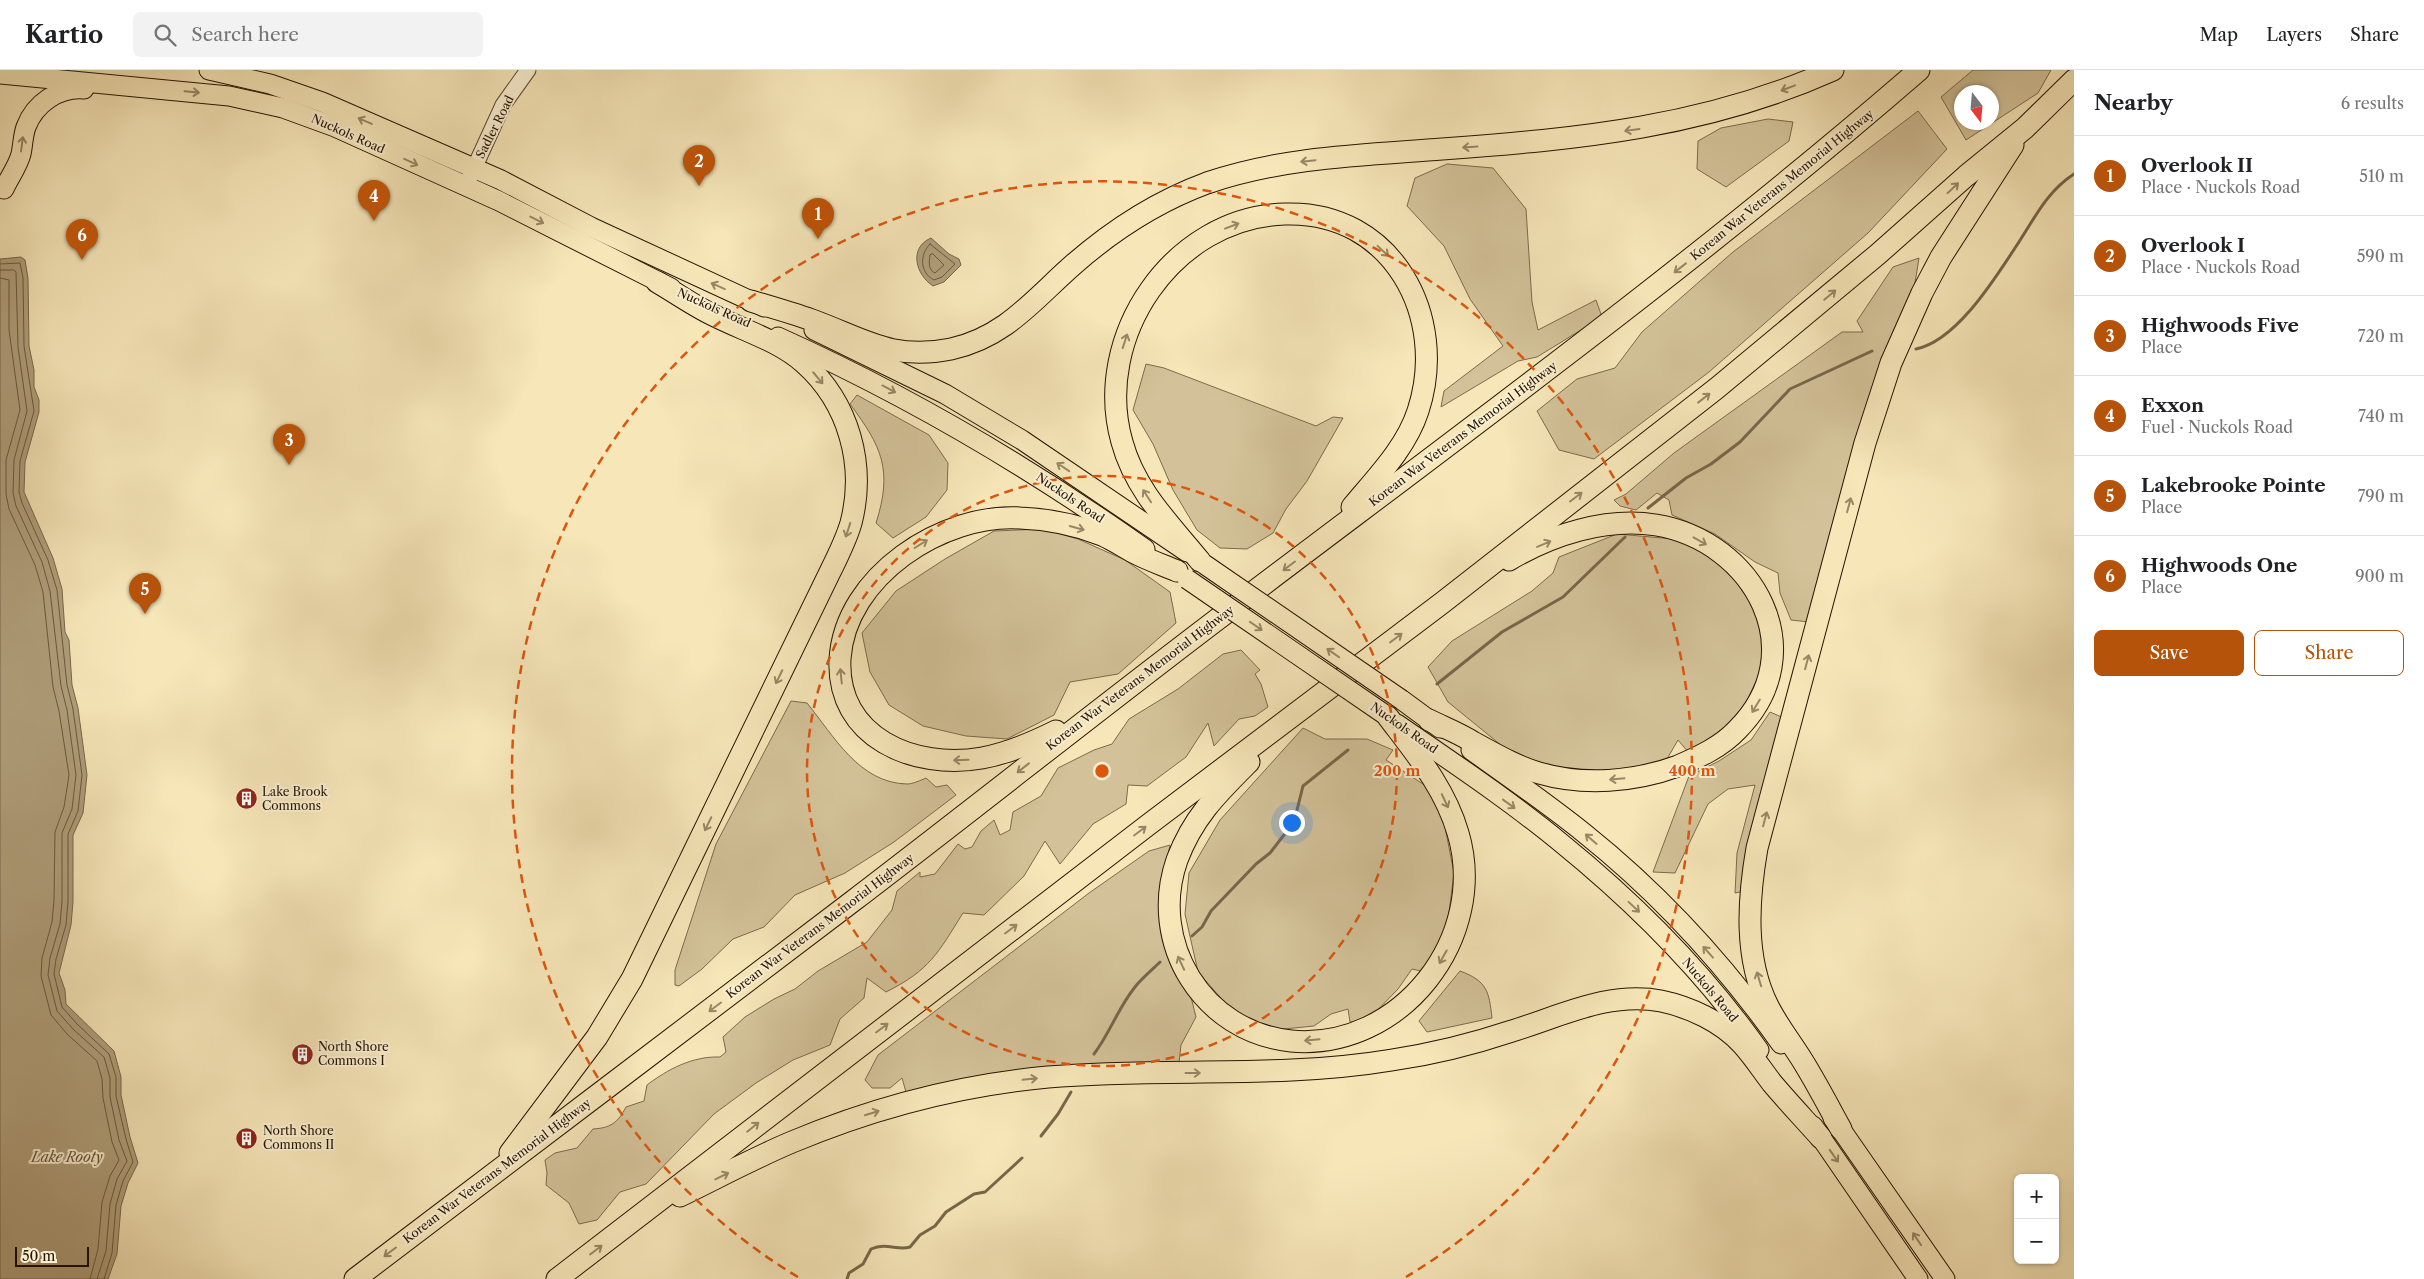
<!DOCTYPE html>
<html lang="en">
<head>
<meta charset="utf-8">
<style>
  :root { --surface:#fff; --page:#f2f2f2; --text:#202124; --muted:#757577; --line:#e0e0e0; --accent:#b45309 }
  body { margin:0; font-family:"Libre Caslon Text",serif; background:var(--page); color:var(--text) }
  .controls { position:absolute; right:15px; bottom:15px; display:grid; overflow:hidden; border-radius:8px; box-shadow:0 1px 4px #0004 }
  .controls button { width:45px; height:45px; display:grid; place-items:center; padding:0; border:0; border-bottom:1px solid var(--line); background:var(--surface); color:var(--text); font:25px sans-serif }
  .compass { position:absolute; left:1954px; top:15px; width:45px; height:45px; border-radius:50%; background:var(--surface); box-shadow:0 1px 4px #0004; rotate:164deg }
  .scale { position:absolute; left:15px; bottom:12px; width:74px; box-sizing:border-box; padding-left:5px; border:2px solid #261302; border-top:0; font-size:14px; line-height:18px; white-space:nowrap; color:#261302; -webkit-text-stroke:4px #f9efd1; paint-order:stroke }
  .you { position:absolute; left:1291px; top:752px; width:18px; height:18px; margin:-12px; border:4px solid #fff; border-radius:50%; background:#1a73e8; box-shadow:0 0 0 8px #1a73e833 }
  .badge { display:grid; place-items:center; width:32px; height:32px; border-radius:50%; background:var(--accent); color:#fff; font-size:16px; font-weight:700 }
  .pin { position:absolute; translate:-50% -41px; filter:drop-shadow(0 1px 2px #0008) }
  .pin::after { content:''; position:absolute; top:26px; width:18px; height:15px; background:inherit; clip-path:polygon(0 0,100% 0,50% 100%) }
  .list { margin:0; padding:0; list-style:none }
  h2 { display:flex; justify-content:space-between; align-items:center; height:65px; margin:0; padding:0 20px; font-size:21px }
  h2 small { font-size:16px; font-weight:400; color:var(--muted) }
  .list li { display:grid; grid-template-columns:32px 1fr auto; gap:15px; align-items:center; box-sizing:border-box; height:80px; padding:0 20px; border-top:1px solid var(--line) }
  .list b { display:block; font-size:19px; white-space:nowrap }
  .list p { margin:0; font-size:16px; white-space:nowrap; color:var(--muted) }
  .list em { font-size:16px; font-style:normal; color:var(--muted) }
  .actions { display:flex; gap:10px; padding:15px 20px }
  .actions a { flex:1; padding:11px 0; border:1px solid var(--accent); border-radius:8px; text-align:center; font-size:18px; color:var(--accent) }
  .actions .main { background:var(--accent); color:#fff }
  .icon { flex:none; width:28px; height:28px; fill:none; stroke:currentColor; stroke-width:2; stroke-linecap:round; stroke-linejoin:round }
  .map { position:relative; flex:none; width:2074px; height:1209px; overflow:hidden }
  header { display:flex; align-items:center; gap:30px; box-sizing:border-box; height:70px; padding:0 25px; background:var(--surface); border-bottom:1px solid var(--line) }
  header strong { font-size:24px }
  nav { display:flex; gap:28px; margin-inline-start:auto; font-size:18px }
  .search { width:350px; height:45px; background:var(--page); display:flex; align-items:center; gap:12px; box-sizing:border-box; padding:0 18px; border-radius:8px; color:var(--muted); font-size:19px }
  main { display:flex }
  aside { flex:1; background:var(--surface) }
  .map>svg:first-child { display:block }
</style>
</head>
<body>
<header>
<strong>Kartio</strong>
<div class="search"><svg class="icon" aria-label="search" viewBox="0 0 24 24"><circle cx="10" cy="10" r="6"/><path d="M15 15l6 6"/></svg>Search here</div>
<nav><a>Map</a><a>Layers</a><a>Share</a></nav>
</header>
<main>
<div class="map">
<svg width="2074" height="1209" viewBox="0 0 2074 1209">
  <rect width="100%" height="100%" fill="#f6e6b8"/>
  <filter id="stains"><feTurbulence type="fractalNoise" baseFrequency=".004" numOctaves="4"/><feColorMatrix values="0 0 0 0 .2 0 0 0 0 .09 0 0 0 0 .02 0 0 0 .5 -.17"/></filter>
  <radialGradient id="worn" r=".72"><stop offset=".6" stop-color="#630" stop-opacity="0"/><stop offset="1" stop-color="#630" stop-opacity=".3"/></radialGradient>
  <g fill="#d3c299" stroke="#7c6a4e" fill-rule="evenodd">
    <path d="M1973,0H2051L2038,23L1966,70L1941,27ZM1962,22H1992V52H1962Z"/>
    <path d="M1918,41L1947,79L1868,163L1709,302L1594,389L1559,380L1537,341L1577,309L1615,298L1642,262L1733,182Z"/>
    <path d="M1768,49L1793,52L1789,71L1726,117L1697,99L1698,71L1721,58Z"/>
    <path d="M1447,94L1493,98L1526,139L1532,232L1538,260L1596,230L1602,247L1537,287L1518,291L1441,337L1444,321L1503,276L1470,229L1444,176L1407,136L1415,108Z"/>
    <path d="M1919,188L1914,219L1809,552L1791,550L1780,523L1778,503L1755,492L1715,464L1672,445L1669,430L1657,423L1636,440L1620,436L1614,430L1626,424L1674,383L1842,262H1863L1857,251L1893,197Z"/>
    <path d="M1146,294L1164,298L1316,356L1333,347L1343,348L1307,411L1286,439L1273,463L1247,479L1220,478L1197,460L1173,420L1153,374L1133,340Z"/>
    <path d="M857,325L929,365L948,393L947,420L926,447L893,468L876,453C893,400 882,377 850,334Z"/>
    <path d="M1043,459L1078,469L1125,490L1170,522L1176,553L1118,604L1070,612L1054,645L1007,669L966,666L923,656L889,635L870,602L862,563L896,521L945,489L994,461Z"/>
    <path d="M1617,464L1674,469L1719,484L1766,558L1762,599L1736,653L1689,683L1678,670L1664,694L1610,705L1554,698L1507,680L1448,632L1428,597L1452,571L1532,521L1553,503L1559,487Z"/>
    <path d="M1241,580L1260,600L1255,604L1261,614L1268,637L1255,646L1239,649L1214,676L1208,653L1186,687L1147,716L1128,715L1126,734L1093,754L1060,794L1045,771L1024,806L984,845L963,843C938,883 930,900 886,922L867,908L864,928L840,949L830,975L793,990L756,1013L714,1044L646,1114L620,1122L597,1150L579,1154L569,1133L546,1115L547,1103L545,1090L555,1083L577,1078L593,1059C610,1058 618,1053 626,1037L644,1031L647,1015C668,999 693,986 720,987L726,982L723,967L745,947L774,929L795,919L818,901L867,872L892,840L897,821L920,802V807L935,804L958,774L965,779L972,777L981,761L994,750L1000,765L1010,760L1013,742L1041,726L1058,698L1094,680L1112,674L1129,649L1178,619L1223,584Z"/>
    <path d="M791,631L807,633C834,666 859,713 907,714C913,714 921,710 926,708L936,717L947,715L956,725L894,772L845,803L795,825L764,857L733,869L702,899L679,916L675,915V900L716,774Z"/>
    <path d="M1770,642L1786,649L1745,821L1735,823L1737,783L1755,715L1728,719L1708,734L1675,803L1653,802L1689,706L1719,691L1751,670Z"/>
    <path d="M1303,658L1325,669H1367L1393,680L1386,690L1426,716L1444,752L1454,803L1446,866L1425,902L1412,899L1398,919L1367,951L1350,952L1348,939L1331,944L1314,956L1264,961L1227,935L1198,902L1185,844L1189,803L1220,750Z"/>
    <path d="M1170,775L1164,803L1174,896L1191,927L1196,947L1181,975L1179,993L906,1022L902,1008L890,1018H872L865,1010L878,985L1089,823L1149,781Z"/>
    <path d="M1460,901C1487,911 1489,921 1492,948L1427,962L1419,951Z"/>
  </g>
  <g fill="#af9e7a" stroke="#78664a">
    <path d="M931,168L949,184L959,189L961,195L944,212L933,216C916,205 908,178 931,168Z"/>
    <path d="M21,187L25,190L28,208L29,276L34,300V317L39,330V342L25,392L24,422L53,488L62,519L65,562L69,570L72,615L78,638L87,705L83,743L73,765V832L71,855L59,903L65,920L66,934L114,981L121,1007V1025L130,1067L138,1093L128,1113L121,1136L117,1184L108,1209H0V189Z"/>
  </g>
  <g fill="none" stroke-linecap="round" stroke-linejoin="round">
    <g stroke="#6a583e" stroke-width="1">
      <path d="M930,174L955,194L942,207L934,210C920,203 919,185 930,174Z"/>
      <path d="M933,184L944,195L935,203C928,200 929,192 930,185Z"/>
      <path d="M0,194L20,193L23,208L24,276L34,341L20,391L19,422L22,433L48,490L57,520L67,615L73,639L82,705L78,741L68,764V831L66,855L56,889L54,904L62,937L77,954L109,984L116,1007V1026L126,1069L133,1092L123,1111L116,1135L112,1183L104,1209"/>
      <path d="M0,200H14L16,202L18,277L27,341L14,390L13,423L16,436L42,492L50,521L61,616L67,640L76,705L72,739L62,763V831L60,854L50,888L48,905L57,941L73,959L104,987L110,1008V1027L119,1070L127,1091L117,1109L110,1134L106,1181L97,1209"/>
      <path d="M0,208L9,210V260L20,340L6,390V424L9,439L35,495L43,522L53,617L59,641L69,705L64,737L55,762L54,830L52,852L42,888L41,906L51,945L67,964L97,991L102,1009L103,1028L112,1072L119,1090L110,1106L102,1132L98,1179L90,1209"/>
    </g>
    <g stroke="#78664a" stroke-width="3">
      <path d="M1916,279C1956,271 1994,210 2015,178C2034,150 2045,123 2074,104"/>
      <path d="M1648,438L1686,408L1711,394L1740,372L1790,319L1872,281"/>
      <path d="M1437,614L1502,562L1563,527L1625,467"/>
      <path d="M1192,866L1202,857L1211,841L1256,794L1270,783L1287,761L1297,740L1303,716L1348,680"/>
      <path d="M1094,984C1110,963 1118,938 1135,917C1142,908 1152,900 1160,892"/>
      <path d="M1041,1066L1058,1044L1071,1022"/>
      <path d="M847,1209L849,1203L863,1194L871,1179C887,1172 897,1181 910,1177L920,1165L935,1156L946,1142L974,1124L985,1122L1022,1088"/>
    </g>
    <defs>
      <path id="minor" d="M466,116L503,35L528,0"/>
      <g id="major">
        <path d="M209,0L270,14L322,32L501,110L591,157L764,237"/>
        <path d="M0,4L229,26L283,38L335,57L499,131L671,218"/>
        <path d="M4,119C9,108 18,96 21,84C23,75 23,65 26,57C35,33 59,17 84,19"/>
        <path d="M814,260L945,324L1022,370L1187,482"/>
        <path d="M778,267C909,326 1028,396 1145,479"/>
        <path d="M1402,630L1440,658"/>
        <path d="M1397,654C1452,692 1509,730 1560,772C1634,832 1704,902 1759,980"/>
        <path d="M1471,680C1509,707 1548,734 1584,763C1659,823 1726,896 1781,974"/>
        <path d="M1833,1048L1945,1209"/>
        <path d="M1813,1056L1918,1209"/>
      </g>
      <g id="highway">
        <path d="M751,231C771,237 792,243 812,250C864,269 892,291 951,279C1006,267 1034,229 1074,194C1113,160 1158,131 1207,113C1283,87 1363,85 1442,79C1579,69 1706,57 1833,0"/>
        <path d="M1200,491C1169,453 1135,420 1122,372C1092,267 1173,147 1285,144C1392,140 1449,247 1418,341C1406,378 1376,408 1352,437"/>
        <path d="M1429,650C1443,657 1459,663 1473,672C1495,684 1515,696 1539,703C1584,716 1634,712 1678,696C1699,687 1721,677 1737,660C1815,582 1754,471 1656,455C1606,447 1551,465 1509,490"/>
        <path d="M1056,661C1032,673 1009,683 982,688C915,700 836,668 840,589C845,506 943,443 1020,448C1047,449 1077,455 1102,465C1113,470 1124,477 1135,483C1148,490 1163,495 1177,501"/>
        <path d="M1249,692C1218,723 1193,747 1177,790C1148,873 1203,962 1291,971C1401,981 1489,867 1458,763C1445,718 1416,684 1388,647"/>
        <path d="M1841,1059C1830,1039 1819,1018 1807,998C1795,977 1779,958 1768,936C1744,888 1748,830 1757,778L1865,373L1891,293L1922,223L1941,187L2013,75"/>
        <path d="M510,1083L597,967L632,909L830,502C838,486 846,470 851,453C866,395 849,333 804,293C780,271 742,260 713,245C694,236 676,223 657,212"/>
        <path d="M680,1126C717,1108 754,1088 792,1072C873,1038 960,1015 1048,1007C1163,997 1278,1009 1392,990C1433,984 1473,974 1512,961C1561,946 1609,921 1661,931C1690,937 1722,952 1742,974C1753,986 1762,1000 1772,1013C1788,1032 1805,1050 1821,1068"/>
        <path d="M355,1209C520,1082 688,958 853,831C980,734 1104,635 1231,539C1463,363 1699,191 1919,0"/>
        <path d="M557,1209L1148,755L1442,533L1717,318L1877,185L1966,106L2025,58L2074,10"/>
      </g>
    </defs>
    <use href="#minor" stroke="#5a4830" stroke-width="17"/>
    <use href="#major" stroke="#261302" stroke-width="21"/>
    <use href="#highway" stroke="#261302" stroke-width="23"/>
    <use href="#minor" stroke="#f9efd1" stroke-width="15"/>
    <use href="#major" stroke="#f6e6b8" stroke-width="19"/>
    <use href="#highway" stroke="#f6e6b8" stroke-width="21"/>
    <defs>
      <g id="major-bridge">
        <path d="M1204,494L1402,630"/>
        <path d="M1187,509L1384,644"/>
      </g>
    </defs>
    <use href="#major-bridge" stroke="#261302" stroke-width="21" stroke-linecap="butt"/>
    <use href="#major-bridge" stroke="#f6e6b8" stroke-width="19"/>
  </g>
  <defs><path id="oneway-shaft" d="M-6 0H5M1.5-3L5.5 0L1.5 3" fill="none" stroke-width="1.6" stroke-linecap="round" stroke-linejoin="round" transform="scale(1.25)"/></defs>
  <g stroke="#988766">
    <use href="#oneway-shaft" transform="translate(1788 18) rotate(159)"/>
    <use href="#oneway-shaft" transform="translate(192 22) rotate(5)"/>
    <use href="#oneway-shaft" transform="translate(365 51) rotate(-157)"/>
    <use href="#oneway-shaft" transform="translate(1632 60) rotate(172)"/>
    <use href="#oneway-shaft" transform="translate(22 74) rotate(-82)"/>
    <use href="#oneway-shaft" transform="translate(1470 77) rotate(176)"/>
    <use href="#oneway-shaft" transform="translate(1308 91) rotate(174)"/>
    <use href="#oneway-shaft" transform="translate(411 92) rotate(25)"/>
    <use href="#oneway-shaft" transform="translate(1953 118) rotate(-43)"/>
    <use href="#oneway-shaft" transform="translate(537 150) rotate(27)"/>
    <use href="#oneway-shaft" transform="translate(1232 156) rotate(-21)"/>
    <use href="#oneway-shaft" transform="translate(1383 181) rotate(43)"/>
    <use href="#oneway-shaft" transform="translate(1680 198) rotate(142)"/>
    <use href="#oneway-shaft" transform="translate(718 216) rotate(-156)"/>
    <use href="#oneway-shaft" transform="translate(1830 225) rotate(-40)"/>
    <use href="#oneway-shaft" transform="translate(1125 271) rotate(-72)"/>
    <use href="#oneway-shaft" transform="translate(818 308) rotate(50)"/>
    <use href="#oneway-shaft" transform="translate(889 319) rotate(28)"/>
    <use href="#oneway-shaft" transform="translate(1704 328) rotate(-38)"/>
    <use href="#oneway-shaft" transform="translate(1063 397) rotate(-146)"/>
    <use href="#oneway-shaft" transform="translate(1147 426) rotate(-123)"/>
    <use href="#oneway-shaft" transform="translate(1576 427) rotate(-37)"/>
    <use href="#oneway-shaft" transform="translate(1849 435) rotate(-75)"/>
    <use href="#oneway-shaft" transform="translate(1077 458) rotate(16)"/>
    <use href="#oneway-shaft" transform="translate(848 460) rotate(108)"/>
    <use href="#oneway-shaft" transform="translate(1700 471) rotate(29)"/>
    <use href="#oneway-shaft" transform="translate(921 474) rotate(-32)"/>
    <use href="#oneway-shaft" transform="translate(1544 474) rotate(-23)"/>
    <use href="#oneway-shaft" transform="translate(1289 496) rotate(143)"/>
    <use href="#oneway-shaft" transform="translate(1256 556) rotate(35)"/>
    <use href="#oneway-shaft" transform="translate(1396 568) rotate(-37)"/>
    <use href="#oneway-shaft" transform="translate(1333 583) rotate(-145)"/>
    <use href="#oneway-shaft" transform="translate(1807 592) rotate(-75)"/>
    <use href="#oneway-shaft" transform="translate(841 606) rotate(-96)"/>
    <use href="#oneway-shaft" transform="translate(779 607) rotate(116)"/>
    <use href="#oneway-shaft" transform="translate(1756 636) rotate(121)"/>
    <use href="#oneway-shaft" transform="translate(961 690) rotate(178)"/>
    <use href="#oneway-shaft" transform="translate(1023 698) rotate(142)"/>
    <use href="#oneway-shaft" transform="translate(1617 709) rotate(175)"/>
    <use href="#oneway-shaft" transform="translate(1445 731) rotate(65)"/>
    <use href="#oneway-shaft" transform="translate(1509 734) rotate(36)"/>
    <use href="#oneway-shaft" transform="translate(1765 749) rotate(-75)"/>
    <use href="#oneway-shaft" transform="translate(708 754) rotate(116)"/>
    <use href="#oneway-shaft" transform="translate(1140 761) rotate(-37)"/>
    <use href="#oneway-shaft" transform="translate(1591 769) rotate(-139)"/>
    <use href="#oneway-shaft" transform="translate(1634 837) rotate(43)"/>
    <use href="#oneway-shaft" transform="translate(1011 859) rotate(-37)"/>
    <use href="#oneway-shaft" transform="translate(1708 882) rotate(-132)"/>
    <use href="#oneway-shaft" transform="translate(1443 887) rotate(119)"/>
    <use href="#oneway-shaft" transform="translate(1181 893) rotate(-115)"/>
    <use href="#oneway-shaft" transform="translate(1759 909) rotate(-107)"/>
    <use href="#oneway-shaft" transform="translate(715 937) rotate(143)"/>
    <use href="#oneway-shaft" transform="translate(882 958) rotate(-37)"/>
    <use href="#oneway-shaft" transform="translate(1312 970) rotate(175)"/>
    <use href="#oneway-shaft" transform="translate(1193 1003)"/>
    <use href="#oneway-shaft" transform="translate(1030 1009) rotate(-6)"/>
    <use href="#oneway-shaft" transform="translate(872 1043) rotate(-17)"/>
    <use href="#oneway-shaft" transform="translate(753 1057) rotate(-39)"/>
    <use href="#oneway-shaft" transform="translate(1834 1086) rotate(55)"/>
    <use href="#oneway-shaft" transform="translate(722 1106) rotate(-26)"/>
    <use href="#oneway-shaft" transform="translate(1917 1169) rotate(-124)"/>
    <use href="#oneway-shaft" transform="translate(596 1180) rotate(-37)"/>
    <use href="#oneway-shaft" transform="translate(390 1182) rotate(143)"/>
  </g>
  <g fill="none" stroke="#de560c" stroke-width="2.5" stroke-dasharray="9 6">
    <circle cx="1102" cy="701" r="295"/>
    <path d="M798 1207A590 590 0 1 1 1406 1207"/>
  </g>
  <defs>
    <symbol id="building-disc" viewBox="-11 -11 22 22"><circle r="9.5" fill="#8f2418" stroke="#f9efd1"/><path d="M-4-6H4V6H1V3H-1V6H-4ZM-2.5-4.3h1.7v1.8h-1.7ZM.8-4.3h1.7v1.8H.8ZM-2.5-1h1.7V.8h-1.7ZM.8-1h1.7V.8H.8Z" fill="#fff"/></symbol>
  </defs>
  <g fill-rule="evenodd">
    <use href="#building-disc" x="234" y="716" width="25" height="25"/>
    <use href="#building-disc" x="290" y="972" width="25" height="25"/>
    <use href="#building-disc" x="234" y="1056" width="25" height="25"/>
  </g>
  <g text-anchor="middle" stroke-width="4" stroke-linejoin="round" paint-order="stroke">
    <g font-size="12" fill="#261302" stroke="#f9efd1">
      <text transform="translate(495 57) rotate(-63)" y="4">Sadler Road</text>
      <text transform="translate(348 64) rotate(24)" y="4">Nuckols Road</text>
      <text transform="translate(1782 115) rotate(-39)" y="4">Korean War Veterans Memorial Highway</text>
      <text transform="translate(714 238) rotate(24)" y="4">Nuckols Road</text>
      <text transform="translate(1463 364) rotate(-37)" y="4">Korean War Veterans Memorial Highway</text>
      <text transform="translate(1070 428) rotate(34)" y="4">Nuckols Road</text>
      <text transform="translate(1140 608) rotate(-37)" y="4">Korean War Veterans Memorial Highway</text>
      <text transform="translate(1404 658) rotate(35)" y="4">Nuckols Road</text>
      <text transform="translate(820 856) rotate(-37)" y="4">Korean War Veterans Memorial Highway</text>
      <text transform="translate(1710 920) rotate(50)" y="4">Nuckols Road</text>
      <text transform="translate(497 1101) rotate(-37)" y="4">Korean War Veterans Memorial Highway</text>
    </g>
    <g font-size="12" fill="#261302" stroke="#f9efd1" text-anchor="start">
      <text x="262" y="726">Lake Brook<tspan x="262" dy="14">Commons</tspan></text>
      <text x="318" y="981">North Shore<tspan x="318" dy="14">Commons I</tspan></text>
      <text x="263" y="1065">North Shore<tspan x="263" dy="14">Commons II</tspan></text>
    </g>
    <g font-size="14" font-style="italic" fill="#645238" stroke="#f9efd1">
      <text x="67" y="1092">Lake Rooty</text>
    </g>
  </g>
  <circle cx="1102" cy="701" r="8" fill="#de560c" stroke="#f9efd1" stroke-width="2.5"/>
  <g font-size="15" text-anchor="middle" font-weight="bold" fill="#de560c" stroke="#f9efd1" stroke-width="4" stroke-linejoin="round" paint-order="stroke">
    <text x="1397" y="706">200 m</text>
    <text x="1692" y="706">400 m</text>
  </g>
  <rect width="100%" height="100%" filter="url(#stains)"/>
  <rect width="100%" height="100%" fill="url(#worn)"/>
</svg>
<div class="controls">
<button>+</button>
<button>−</button>
</div>
<svg class="compass" viewBox="-18 -18 36 36"><path d="M0-13l5 13h-10z" fill="#e53935"/><path d="M0 13l5-13h-10z" fill="#757577"/></svg>
<div class="scale">50 m</div>
<div class="you"></div>
<div class="pin badge" style="left:818px;top:169px">1</div>
<div class="pin badge" style="left:699px;top:116px">2</div>
<div class="pin badge" style="left:289px;top:395px">3</div>
<div class="pin badge" style="left:374px;top:151px">4</div>
<div class="pin badge" style="left:145px;top:544px">5</div>
<div class="pin badge" style="left:82px;top:190px">6</div>
</div>
<aside>
<h2>Nearby<small>6 results</small></h2>
<ul class="list">
<li><span class="badge">1</span><div><b>Overlook II</b><p>Place · Nuckols Road</p></div><em>510 m</em></li>
<li><span class="badge">2</span><div><b>Overlook I</b><p>Place · Nuckols Road</p></div><em>590 m</em></li>
<li><span class="badge">3</span><div><b>Highwoods Five</b><p>Place</p></div><em>720 m</em></li>
<li><span class="badge">4</span><div><b>Exxon</b><p>Fuel · Nuckols Road</p></div><em>740 m</em></li>
<li><span class="badge">5</span><div><b>Lakebrooke Pointe</b><p>Place</p></div><em>790 m</em></li>
<li><span class="badge">6</span><div><b>Highwoods One</b><p>Place</p></div><em>900 m</em></li>
</ul>
<div class="actions"><a class="main">Save</a><a>Share</a></div>
</aside>
</main>
</body>
</html>
